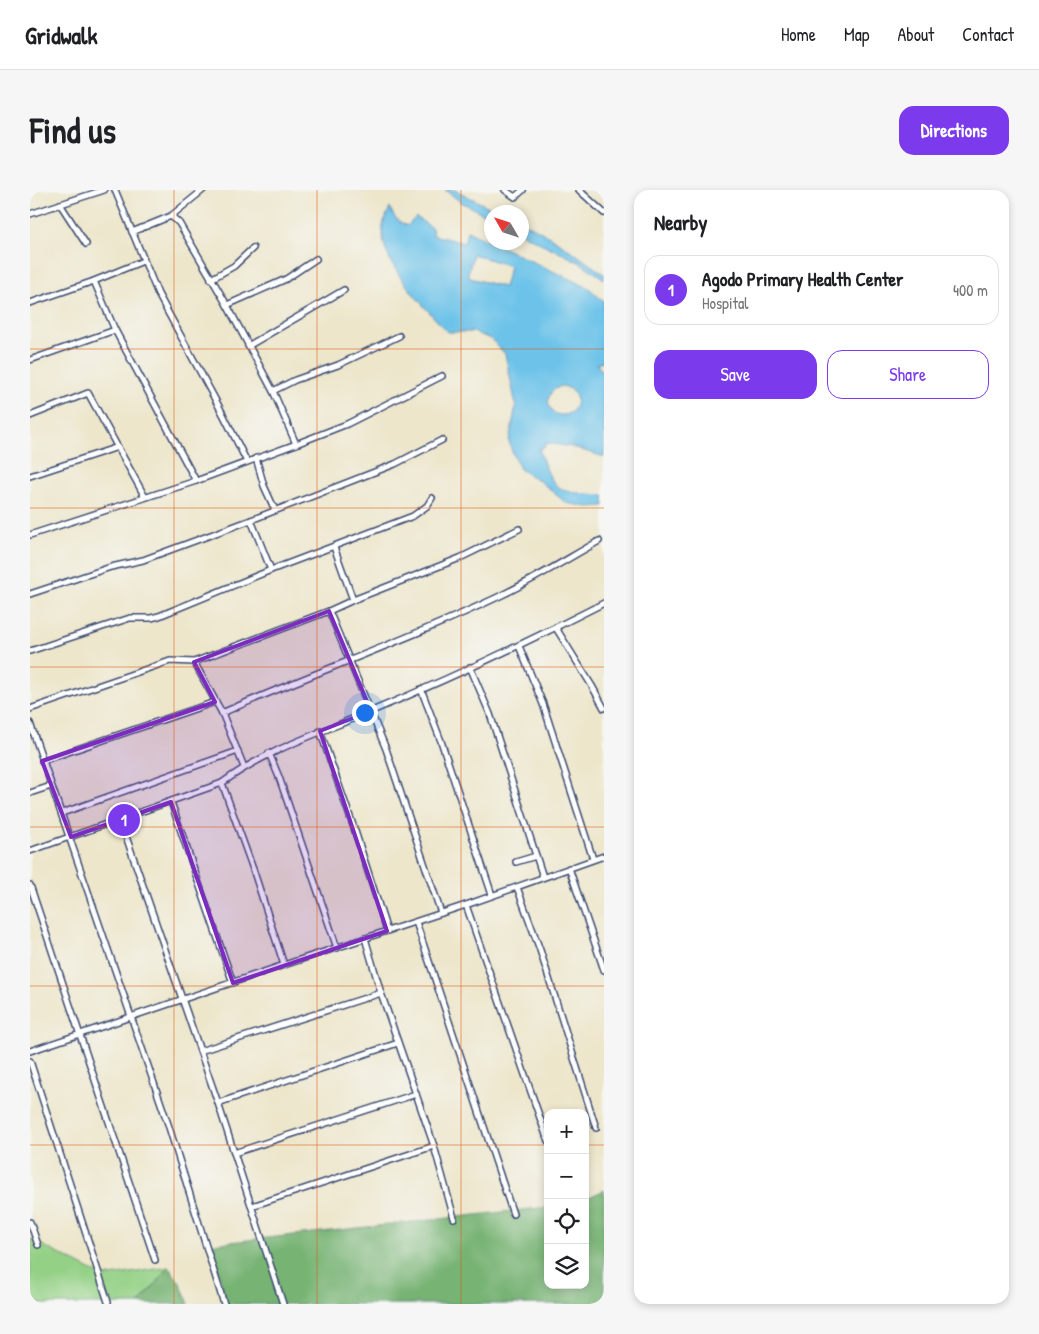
<!DOCTYPE html>
<html lang="en">
<head>
<meta charset="utf-8">
<style>
  :root { --surface:#fff; --page:#f6f6f6; --text:#202124; --muted:#757577; --line:#e0e0e0; --accent:#7c3aed }
  body { margin:0; font-family:"Patrick Hand",sans-serif; background:var(--page); color:var(--text) }
  .controls { position:absolute; right:15px; bottom:15px; display:grid; overflow:hidden; border-radius:10px; box-shadow:0 2px 8px #0003 }
  .controls button { width:45px; height:45px; display:grid; place-items:center; padding:0; border:0; border-bottom:1px solid var(--line); background:var(--surface); color:var(--text); font:25px sans-serif }
  .compass { position:absolute; left:454px; top:15px; width:45px; height:45px; border-radius:50%; background:var(--surface); box-shadow:0 2px 8px #0003; rotate:309deg }
  .you { position:absolute; left:334px; top:522px; width:18px; height:18px; margin:-12px; border:4px solid #fff; border-radius:50%; background:#1a73e8; box-shadow:0 0 0 8px #1a73e833 }
  .badge { display:grid; place-items:center; width:32px; height:32px; border-radius:50%; background:var(--accent); color:#fff; font-size:16px; font-weight:700 }
  .pin { position:absolute; translate:-50% -50%; border:2px solid #fff; box-shadow:0 1px 5px #0006 }
  .list { margin:0; padding:0; list-style:none }
  h2 { display:flex; justify-content:space-between; align-items:center; height:65px; margin:0; padding:0 20px; font-size:21px }
  h2 small { font-size:16px; font-weight:400; color:var(--muted) }
  .list li { display:grid; grid-template-columns:32px 1fr auto; gap:15px; align-items:center; box-sizing:border-box; height:70px; margin:0 10px 10px; padding:0 10px; border:1px solid var(--line); border-radius:15px }
  .list b { display:block; font-size:19px; white-space:nowrap }
  .list p { margin:0; font-size:16px; white-space:nowrap; color:var(--muted) }
  .list em { font-size:16px; font-style:normal; color:var(--muted) }
  .actions { display:flex; gap:10px; padding:15px 20px }
  .actions a { flex:1; padding:11px 0; border:1px solid var(--accent); border-radius:15px; text-align:center; font-size:18px; color:var(--accent) }
  .actions .main { background:var(--accent); color:#fff }
  .icon { flex:none; width:28px; height:28px; fill:none; stroke:currentColor; stroke-width:2; stroke-linecap:round; stroke-linejoin:round }
  .map { position:relative; flex:none; width:574px; height:1114px; overflow:hidden; border-radius:15px }
  header { display:flex; align-items:center; gap:30px; box-sizing:border-box; height:70px; padding:0 25px; background:var(--surface); border-bottom:1px solid var(--line) }
  header strong { font-size:24px }
  nav { display:flex; gap:28px; margin-inline-start:auto; font-size:18px }
  .intro { display:flex; align-items:center; justify-content:space-between; box-sizing:border-box; height:120px; padding:0 30px }
  h1 { margin:0; font-size:35px }
  .button { padding:12px 22px; border-radius:15px; background:var(--accent); color:#fff; font-size:18px; font-weight:700 }
  main { display:flex; gap:30px; padding:0 30px }
  aside { flex:1; background:var(--surface); border-radius:15px; box-shadow:0 2px 8px #0003 }
  .map>svg:first-child { display:block }
</style>
</head>
<body>
<header>
<strong>Gridwalk</strong>
<nav><a>Home</a><a>Map</a><a>About</a><a>Contact</a></nav>
</header>
<div class="intro"><h1>Find us</h1><a class="button">Directions</a></div>
<main>
<div class="map">
<svg width="574" height="1114" viewBox="0 0 574 1114">
  <rect width="100%" height="100%" fill="#f6f6f2"/>
  <filter id="ink" filterUnits="userSpaceOnUse"><feTurbulence type="fractalNoise" baseFrequency=".02" numOctaves="2"/><feDisplacementMap in="SourceGraphic" scale="10" xChannelSelector="R" yChannelSelector="G"/><feConvolveMatrix kernelMatrix="1 2 1 2 8 2 1 2 1" color-interpolation-filters="sRGB"/></filter>
  <filter id="wash" filterUnits="userSpaceOnUse"><feTurbulence type="fractalNoise" baseFrequency=".0096" numOctaves="4" result="noise"/><feDisplacementMap in="SourceGraphic" scale="20" xChannelSelector="R" yChannelSelector="G"/><feGaussianBlur stdDeviation="1.12" result="paint"/><feColorMatrix in="noise" values="0 0 0 0 0 0 0 0 0 0 0 0 0 0 0 0 0 1.4 0 .05"/><feComposite in="paint" operator="in"/></filter>
  <g filter="url(#wash)">
    <rect width="100%" height="100%" fill="#ede6cb"/>
    <path fill="#94d186" stroke="#588072" d="M0,1049L74,1087L139,1077L109,1114H0Z"/>
    <g fill="#77b373" stroke="#497168">
      <path d="M574,1000V1114H196L182,1054L518,1017V1095H555V1009Z"/>
      <path d="M139,1077L150,1093L159,1114H109Z"/>
    </g>
    <g fill="#6cc2e9" stroke="#4478a4" fill-rule="evenodd">
      <path d="M415,0H425L469,22H462L461,28L431,12Z"/>
      <path d="M360,17C363,28 368,31 377,36L386,27L402,38L403,45L434,53L437,41L559,98L574,112V171L567,174L574,185V267L542,257L515,253V257L509,259C524,304 528,302 574,305V316L558,317L536,313L511,292L490,279L482,262L479,251L486,215L475,164L461,149L443,142H417C395,116 347,72 353,35C354,29 358,23 360,17ZM443,64L480,76L474,97L440,88L438,84ZM532,196C557,200 547,233 524,223C514,213 518,200 532,196Z"/>
      <path d="M492,32C521,45 548,66 574,84V89L551,73L492,44Z"/>
    </g>
  </g>
  <g filter="url(#ink)">
    <g fill="none" stroke-linecap="round" stroke-linejoin="round">
      <defs>
        <g id="minor">
          <path d="M85,0L128,104L193,224L217,272"/>
          <path d="M475,0L485,7L493,0"/>
          <path d="M549,0L574,23"/>
          <path d="M30,14L56,54"/>
          <path d="M0,24L74,0"/>
          <path d="M141,26L173,0"/>
          <path d="M102,42L141,26L149,33L197,115L243,201L266,254"/>
          <path d="M181,89L204,76L223,58"/>
          <path d="M64,91L85,140L166,291"/>
          <path d="M0,113L64,91L113,71"/>
          <path d="M197,115L256,89L286,69"/>
          <path d="M218,156L314,100"/>
          <path d="M0,170L85,140"/>
          <path d="M243,201L265,190L308,175L369,146"/>
          <path d="M0,226L58,203L115,307"/>
          <path d="M226,268L234,296L245,320"/>
          <path d="M0,286L88,257"/>
          <path d="M221,330L241,380"/>
          <path d="M0,345L166,291L266,254L317,234L412,186"/>
          <path d="M304,357L323,410"/>
          <path d="M0,404L81,377L113,370L221,330L365,274L412,250"/>
          <path d="M299,421L356,559L411,723"/>
          <path d="M526,438L562,496L574,518"/>
          <path d="M489,456L513,514L563,669"/>
          <path d="M0,461L100,428H121L129,426L241,380L383,326L397,316L402,308"/>
          <path d="M164,472L192,523L214,577"/>
          <path d="M440,477L460,524L513,687"/>
          <path d="M391,499L411,551L462,705"/>
          <path d="M0,519L140,471L164,472L299,421L323,410L430,368L489,339"/>
          <path d="M192,523C285,482 381,449 472,405C505,389 537,369 569,351"/>
          <path d="M0,533L138,934L194,1114"/>
          <path d="M290,541L325,641L357,741"/>
          <path d="M239,563L249,587L307,758"/>
          <path d="M12,571L185,512"/>
          <path d="M192,593L224,682L254,775"/>
          <path d="M0,603L21,596"/>
          <path d="M141,612L203,793"/>
          <path d="M32,623L208,561"/>
          <path d="M90,629L188,913L253,1114"/>
          <path d="M0,661L192,593C238,559 290,543 342,521C421,488 498,452 574,413"/>
          <path d="M486,672L506,666"/>
          <path d="M539,678L574,780"/>
          <path d="M0,695L125,1070"/>
          <path d="M487,697L510,760L566,938"/>
          <path d="M436,715L518,951"/>
          <path d="M386,732L483,1024"/>
          <path d="M335,748L351,803L404,956L424,1028"/>
          <path d="M0,861L254,775L436,715L574,666"/>
          <path d="M170,861L351,803"/>
          <path d="M0,871L78,1112"/>
          <path d="M188,913L368,853"/>
          <path d="M204,963L386,904"/>
          <path d="M222,1016L404,956"/>
          <path d="M0,1032L8,1055"/>
        </g>
      </defs>
      <use href="#minor" stroke="#3a4a6e" stroke-width="8"/>
      <use href="#minor" stroke="#fff" stroke-width="5"/>
    </g>
  </g>
  <path fill="#7b2cbf" fill-opacity="0.2" stroke="#7b2cbf" stroke-width="4" stroke-linejoin="round" d="M299,421L341,521L290,541L357,741L203,793L141,612L41,647L12,571L185,512L164,472Z"/>
  <path fill="none" stroke="#de5710" stroke-width="1" stroke-opacity="0.55" d="M144,0V1114M287,0V1114M431,0V1114M0,159H574M0,318H574M0,477H574M0,637H574M0,796H574M0,955H518M555,955H574"/>
</svg>
<div class="controls">
<button>+</button>
<button>−</button>
<button><svg class="icon" aria-label="locate" viewBox="0 0 24 24"><circle cx="12" cy="12" r="6"/><path d="M12 2v4M12 18v4M2 12h4M18 12h4"/></svg></button>
<button><svg class="icon" aria-label="layers" viewBox="0 0 24 24"><path d="M12 4l9 5-9 5-9-5zM3 14l9 5 9-5"/></svg></button>
</div>
<svg class="compass" viewBox="-18 -18 36 36"><path d="M0-13l5 13h-10z" fill="#e53935"/><path d="M0 13l5-13h-10z" fill="#757577"/></svg>
<div class="you"></div>
<div class="pin badge" style="left:94px;top:630px">1</div>
</div>
<aside>
<h2>Nearby<small></small></h2>
<ul class="list">
<li><span class="badge">1</span><div><b>Agodo Primary Health Center</b><p>Hospital</p></div><em>400 m</em></li>
</ul>
<div class="actions"><a class="main">Save</a><a>Share</a></div>
</aside>
</main>
</body>
</html>
